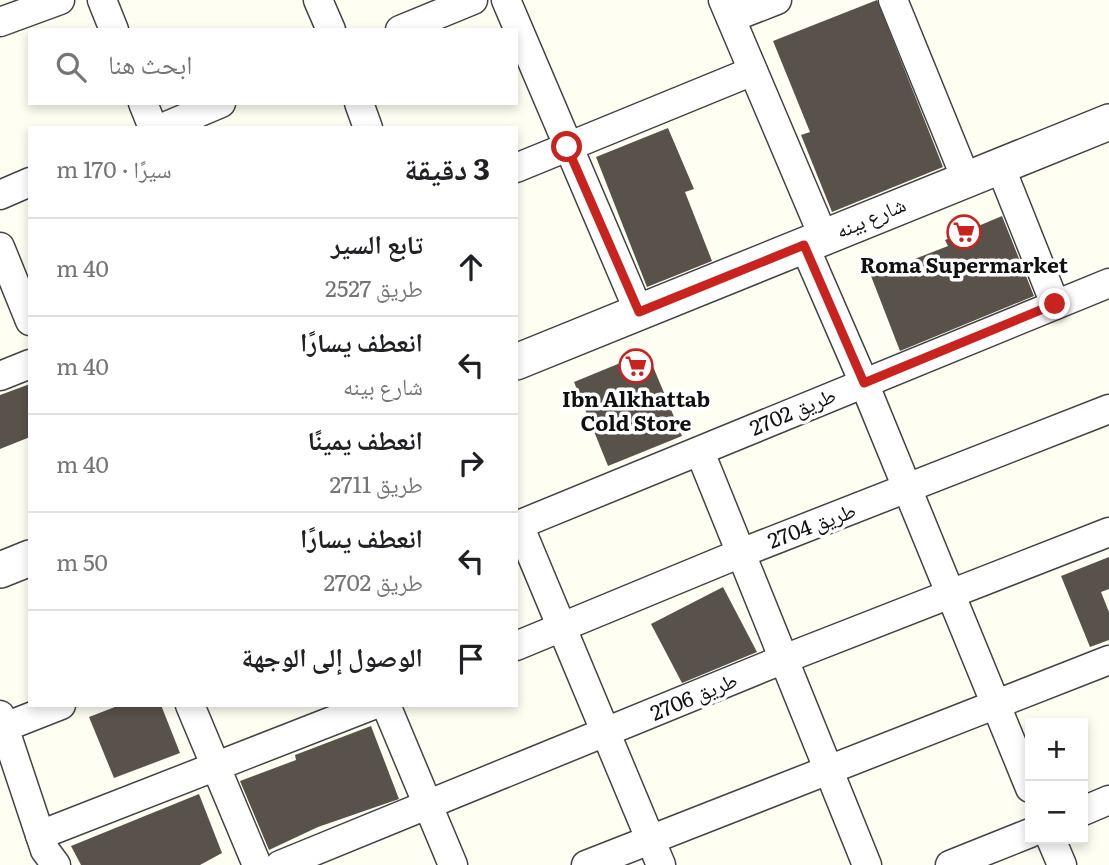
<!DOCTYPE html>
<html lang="ar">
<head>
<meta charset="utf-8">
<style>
  :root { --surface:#fff; --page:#f2f2f2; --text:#202124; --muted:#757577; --line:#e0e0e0 }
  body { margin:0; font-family:Literata,"Noto Naskh Arabic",serif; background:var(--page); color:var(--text); direction:rtl }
  .controls { position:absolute; right:21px; bottom:21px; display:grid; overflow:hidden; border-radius:0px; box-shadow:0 4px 10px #0003 }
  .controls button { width:63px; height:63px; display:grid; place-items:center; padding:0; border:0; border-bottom:2px solid var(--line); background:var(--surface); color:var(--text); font:35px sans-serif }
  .stop { position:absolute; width:21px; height:21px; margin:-16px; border:5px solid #c9231f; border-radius:50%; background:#fff }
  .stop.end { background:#c9231f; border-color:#fff; box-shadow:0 2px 7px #0008 }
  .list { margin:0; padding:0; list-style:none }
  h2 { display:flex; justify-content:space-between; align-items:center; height:91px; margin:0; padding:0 28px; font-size:30px }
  h2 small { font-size:23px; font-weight:400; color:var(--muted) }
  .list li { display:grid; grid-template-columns:46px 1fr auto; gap:21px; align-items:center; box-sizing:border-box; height:98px; padding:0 28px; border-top:2px solid var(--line) }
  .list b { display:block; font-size:26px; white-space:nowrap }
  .list p { margin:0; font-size:23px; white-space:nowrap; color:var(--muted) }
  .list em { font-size:23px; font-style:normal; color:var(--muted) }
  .icon { flex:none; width:38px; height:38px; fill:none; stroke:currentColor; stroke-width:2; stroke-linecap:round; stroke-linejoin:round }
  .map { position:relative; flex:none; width:1109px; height:865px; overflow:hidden; direction:ltr }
  .search { position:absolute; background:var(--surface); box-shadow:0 4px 10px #0003; left:28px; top:28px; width:490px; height:77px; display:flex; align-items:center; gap:18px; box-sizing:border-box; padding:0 24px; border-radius:0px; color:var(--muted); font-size:26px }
  .panel { position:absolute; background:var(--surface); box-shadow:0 4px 10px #0003; left:28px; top:126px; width:490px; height:581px; border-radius:0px; direction:rtl }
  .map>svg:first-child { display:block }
</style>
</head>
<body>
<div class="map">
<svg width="1109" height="865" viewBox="0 0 1109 865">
  <rect width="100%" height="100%" fill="#fffef3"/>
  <g fill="#59524b">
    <path d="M877,0L943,167L832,212L801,135L810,132L773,41Z"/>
    <path d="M668,128L694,189L685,192L712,261L647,287L596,157Z"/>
    <path d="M1002,216L1034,296L900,351L871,276L948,246L945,240Z"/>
    <path d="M647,352L682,436L608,466L574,382Z"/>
    <path d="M30,384V437L0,449V395Z"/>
    <path d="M1109,557V589L1101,592L1109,612V640L1090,647L1061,576Z"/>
    <path d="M723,587L757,652L682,683L651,624Z"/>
    <path d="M120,705H161L180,753L114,778L89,717Z"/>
    <path d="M371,726L399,799L318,827L269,850L240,781L296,760L295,755Z"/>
    <path d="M199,794L222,853L200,865H81L71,846Z"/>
  </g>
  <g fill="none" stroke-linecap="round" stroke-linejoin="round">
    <defs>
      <g id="minor">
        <path d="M102,0L114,30"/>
        <path d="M318,0L331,30"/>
        <path d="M506,0L639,312"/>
        <path d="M723,0L824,238"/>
        <path d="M893,0L966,179"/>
        <path d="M731,18L777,0"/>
        <path d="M0,22L60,0"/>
        <path d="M400,30L473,0"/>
        <path d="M143,103L153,128"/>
        <path d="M359,103L368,128"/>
        <path d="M162,128L221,103"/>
        <path d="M1000,166L1055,304"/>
        <path d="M516,168L753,71"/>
        <path d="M0,195L30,182"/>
        <path d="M804,245L864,383L1030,788"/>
        <path d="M0,247L30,321"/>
        <path d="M0,376L30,364"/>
        <path d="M700,452L867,865"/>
        <path d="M519,525L661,865"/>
        <path d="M516,526L1109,283"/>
        <path d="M516,646L741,553L1109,409"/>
        <path d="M190,705L257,865"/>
        <path d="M386,705L453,865"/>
        <path d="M0,715L45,850L56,865"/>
        <path d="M0,729L61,705"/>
        <path d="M1083,811L1109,800"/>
        <path d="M40,835L373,705"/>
        <path d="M1051,839L1062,865"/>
        <path d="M280,865L784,659L1109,532"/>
        <path d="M586,865L1109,660"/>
        <path d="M950,865L1030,833"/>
      </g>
      <g id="tertiary">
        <path d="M516,362L1109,122"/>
        <path d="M0,570L30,558"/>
      </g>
    </defs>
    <use href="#minor" stroke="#434343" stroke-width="31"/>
    <use href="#tertiary" stroke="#434343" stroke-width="38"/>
    <use href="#minor" stroke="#fff" stroke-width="28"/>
    <use href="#tertiary" stroke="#fff" stroke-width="35"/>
  </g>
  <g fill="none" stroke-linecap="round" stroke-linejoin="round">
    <path stroke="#c9231f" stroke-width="9" d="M567,147L639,312L804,245L864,383L1055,304"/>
  </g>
  <defs>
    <symbol id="supermarket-ring" viewBox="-11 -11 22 22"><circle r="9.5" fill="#fff" stroke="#c9231f" stroke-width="1.5"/><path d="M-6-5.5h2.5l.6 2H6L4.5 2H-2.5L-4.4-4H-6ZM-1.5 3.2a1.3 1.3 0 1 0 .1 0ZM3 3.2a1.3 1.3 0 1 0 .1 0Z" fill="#c9231f"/></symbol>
  </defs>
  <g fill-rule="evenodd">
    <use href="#supermarket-ring" x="945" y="213" width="38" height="38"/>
    <use href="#supermarket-ring" x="617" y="347" width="38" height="38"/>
  </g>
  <g text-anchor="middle" stroke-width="7" stroke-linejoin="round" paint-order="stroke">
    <g font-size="21" fill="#101010" stroke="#fff">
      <text transform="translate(871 218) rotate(-23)" y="7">شارع بينه</text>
      <text transform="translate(793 412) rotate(-23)" y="7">طريق 2702</text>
      <text transform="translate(812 526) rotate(-21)" y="7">طريق 2704</text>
      <text transform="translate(694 697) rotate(-23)" y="7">طريق 2706</text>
    </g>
    <g font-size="21" font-weight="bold" fill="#101010" stroke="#fff">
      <text x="964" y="273">Roma Supermarket</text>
      <text x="636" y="407">Ibn Alkhattab<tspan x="636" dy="24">Cold Store</tspan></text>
    </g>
  </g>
</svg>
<div class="controls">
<button>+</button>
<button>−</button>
</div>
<div class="stop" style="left:567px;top:147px"></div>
<div class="stop end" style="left:1055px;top:304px"></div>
<div class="search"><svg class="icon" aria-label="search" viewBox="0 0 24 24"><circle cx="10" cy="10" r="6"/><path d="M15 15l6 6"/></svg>ابحث هنا</div>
<section class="panel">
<h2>3 دقيقة<small>سيرًا · 170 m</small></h2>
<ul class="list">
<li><svg class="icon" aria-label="ahead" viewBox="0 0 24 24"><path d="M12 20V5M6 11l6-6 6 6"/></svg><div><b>تابع السير</b><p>طريق 2527</p></div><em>40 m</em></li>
<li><svg class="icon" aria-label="left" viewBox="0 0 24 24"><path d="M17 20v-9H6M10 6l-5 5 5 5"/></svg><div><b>انعطف يسارًا</b><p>شارع بينه</p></div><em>40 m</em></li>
<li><svg class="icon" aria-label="right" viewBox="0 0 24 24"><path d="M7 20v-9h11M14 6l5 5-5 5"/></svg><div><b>انعطف يمينًا</b><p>طريق 2711</p></div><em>40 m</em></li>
<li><svg class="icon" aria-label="left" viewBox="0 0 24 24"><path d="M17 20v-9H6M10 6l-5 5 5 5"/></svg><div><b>انعطف يسارًا</b><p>طريق 2702</p></div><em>50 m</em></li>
<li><svg class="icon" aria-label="arrive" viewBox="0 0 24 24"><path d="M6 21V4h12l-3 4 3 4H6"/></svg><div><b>الوصول إلى الوجهة</b></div></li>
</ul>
</section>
</div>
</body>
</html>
